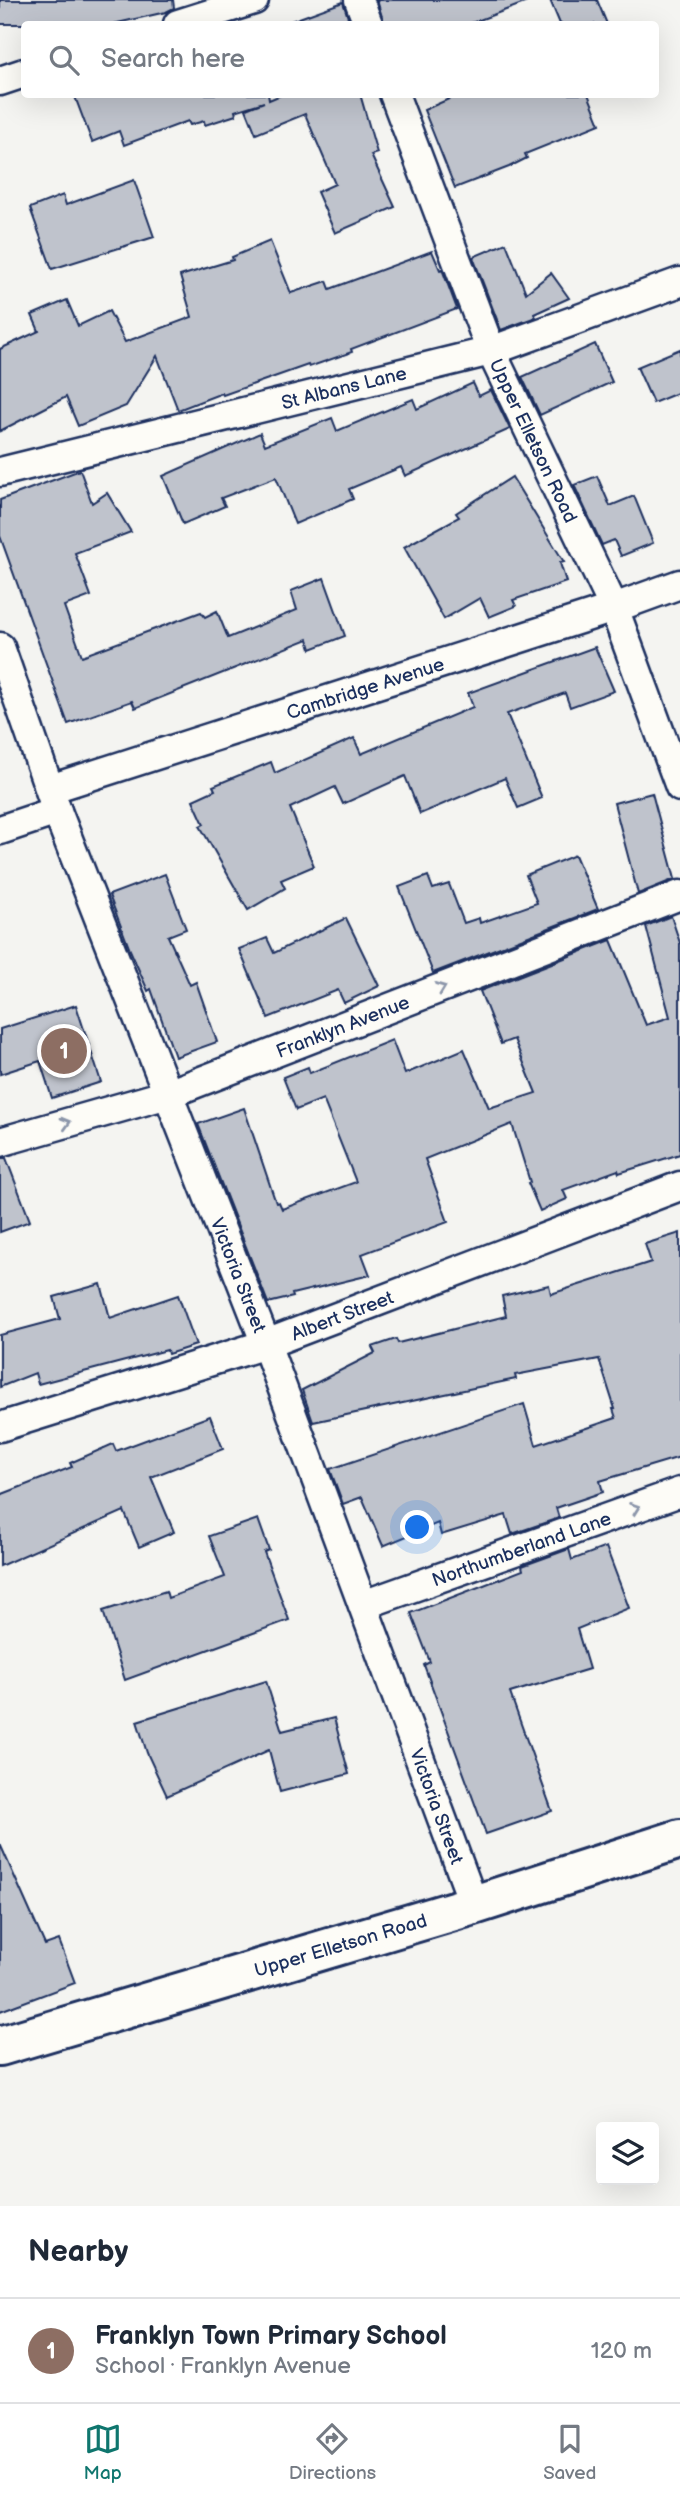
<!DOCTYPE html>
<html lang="en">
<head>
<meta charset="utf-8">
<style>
  :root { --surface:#fff; --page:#f2f2f3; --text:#1f2937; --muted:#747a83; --line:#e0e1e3; --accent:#0f766e }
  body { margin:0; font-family:"Balsamiq Sans",sans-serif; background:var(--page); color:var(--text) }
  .controls { position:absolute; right:21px; bottom:21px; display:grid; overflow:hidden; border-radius:7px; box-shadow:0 7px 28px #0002 }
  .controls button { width:63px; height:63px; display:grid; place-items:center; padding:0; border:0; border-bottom:2px solid var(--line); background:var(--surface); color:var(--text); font:35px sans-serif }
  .you { position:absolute; left:418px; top:1528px; width:24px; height:24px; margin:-18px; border:5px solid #fff; border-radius:50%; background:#1a73e8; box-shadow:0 0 0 10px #1a73e833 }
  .badge { display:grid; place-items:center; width:46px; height:46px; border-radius:50%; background:var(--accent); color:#fff; font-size:23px; font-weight:700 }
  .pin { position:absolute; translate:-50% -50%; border:4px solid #fff; box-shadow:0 2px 7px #0006 }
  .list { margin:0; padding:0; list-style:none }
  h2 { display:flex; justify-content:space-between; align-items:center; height:91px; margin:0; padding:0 28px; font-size:30px }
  h2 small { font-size:23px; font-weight:400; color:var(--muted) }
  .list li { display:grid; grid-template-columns:46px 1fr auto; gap:21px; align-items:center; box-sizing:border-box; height:105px; padding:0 28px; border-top:2px solid var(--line) }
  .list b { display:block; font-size:26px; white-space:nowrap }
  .list p { margin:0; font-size:23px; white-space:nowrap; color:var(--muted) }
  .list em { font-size:23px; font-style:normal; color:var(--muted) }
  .icon { flex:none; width:38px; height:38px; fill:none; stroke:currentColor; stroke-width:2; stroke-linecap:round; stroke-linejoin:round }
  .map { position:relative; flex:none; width:680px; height:2206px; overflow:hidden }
  .search { position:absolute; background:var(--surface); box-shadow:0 7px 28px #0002; left:21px; right:21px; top:21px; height:77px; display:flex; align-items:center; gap:18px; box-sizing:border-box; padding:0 24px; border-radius:7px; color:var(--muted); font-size:26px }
  .sheet { height:196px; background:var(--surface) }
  nav { display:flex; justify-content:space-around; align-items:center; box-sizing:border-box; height:98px; border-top:2px solid var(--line); background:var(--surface); font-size:19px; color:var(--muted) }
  nav a { display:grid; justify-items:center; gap:4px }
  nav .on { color:var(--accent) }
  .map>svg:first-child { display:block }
</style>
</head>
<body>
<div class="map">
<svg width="680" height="2206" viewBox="0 0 680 2206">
  <rect width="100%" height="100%" fill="#f4f4f1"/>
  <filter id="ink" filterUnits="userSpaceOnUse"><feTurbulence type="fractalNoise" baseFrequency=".0143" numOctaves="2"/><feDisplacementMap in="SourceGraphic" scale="14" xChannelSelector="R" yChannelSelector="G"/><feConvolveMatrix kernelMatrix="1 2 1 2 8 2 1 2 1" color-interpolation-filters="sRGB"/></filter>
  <g filter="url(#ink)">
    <g fill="#bfc3cc" stroke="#1b2f5e" stroke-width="2">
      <path d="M0,0H173L174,8L166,12L113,24H0Z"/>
      <path d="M377,0H527V2L469,24H384Z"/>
      <path d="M550,0H597L607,24H560Z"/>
      <path d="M343,2L350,24H291V21Z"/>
      <path d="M74,94H268L269,100L283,94H360L377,153L371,155L395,207L335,233L317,192L335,184L305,114L256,134L246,109L264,102L235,111L236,115L205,125L204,121L190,125L188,121L124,145L119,131L92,142Z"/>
      <path d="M460,94H588L600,124L525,154L527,158L509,167L455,188L424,110Z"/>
      <path d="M134,180L154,237L52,269L30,208L63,195L66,205Z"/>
      <path d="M270,241L291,293L327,281L330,289L432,251L440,270L442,269L457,309L351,349L352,352L309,367L308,365L223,395L222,393L178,410L157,356L126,406L78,426L66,397L0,431V349L39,331L32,315L67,300L78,326L109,311L125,342L192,317L180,276L233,260L232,257Z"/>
      <path d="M506,243L526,293L551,273L569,298L534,314L536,317L501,330L473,257Z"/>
      <path d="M595,344L612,382L540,415L522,377Z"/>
      <path d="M680,349V392L653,403L637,367Z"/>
      <path d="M473,383L479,396L491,390L510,429L405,476L401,467L349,489L353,499L295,524L276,477L221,498L225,506L183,524L163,476L260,433L265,445L332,418L337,431L413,399L417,409Z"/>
      <path d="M80,470L92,503L107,493L131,532L75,553L91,596L64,606L82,656L201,612L205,617L217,611L228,638L297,610L291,591L324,578L345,636L311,649L308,639L135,708L132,701L68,724L0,536V500Z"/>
      <path d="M597,476L610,506L634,496L653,543L621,556L614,540L602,545L574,485Z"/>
      <path d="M512,477L564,562L560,563L566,582L513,600L516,606L489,617L480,598L444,619L404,547L459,517L456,513Z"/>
      <path d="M595,647L614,691L570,707L565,693L507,714L542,798L518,808L505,778L420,814L405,776L343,804L335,787L290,808L314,866L281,880L285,888L248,910L200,826L204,824L193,800L215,790L213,786L271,762L275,773L354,738L361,754L473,707L468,693Z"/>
      <path d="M652,793L675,879L638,894L614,803Z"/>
      <path d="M575,855L598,909L433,973L399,887L428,876L433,889L449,884L464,923L479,918L480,923L537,903L526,875Z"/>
      <path d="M165,874L186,929L168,936L190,985L196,982L217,1042L175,1057L151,989L148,991L130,950L109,895Z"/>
      <path d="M671,916L680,943V1154L619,1173L618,1170L563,1190L567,1199L540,1211L528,1183L530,1182L512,1124L425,1159L448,1222L362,1254L370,1275L292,1294L293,1297L268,1303L198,1124L244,1108L276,1203L279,1202L282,1209L356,1182L323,1099L296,1110L283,1077L308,1067L310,1073L392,1040L405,1074L464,1049L489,1108L536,1093L514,1039L501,1044L480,991L611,940L646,1025L670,1017L646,926Z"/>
      <path d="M346,918L379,986L344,1003L338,990L268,1018L239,949L267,938L274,953Z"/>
      <path d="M76,1005L101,1082L52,1098L40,1061L0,1074V1029Z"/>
      <path d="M0,1158H6L30,1221L0,1232Z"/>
      <path d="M680,1233V1457L600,1481L603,1492L556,1508L559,1518L512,1534L506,1515L441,1535L438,1523L383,1546L362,1497L343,1504L330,1469L524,1404L536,1445L616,1418L613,1409H615L599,1359L515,1375L516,1379L313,1422L302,1390L375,1353L372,1347L396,1339L398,1343L506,1316L502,1296L549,1285L551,1294L651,1262L645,1244Z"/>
      <path d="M101,1284L110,1318L178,1295L196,1345L168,1354L167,1350L38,1384L35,1373L0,1387V1335L60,1319L54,1297Z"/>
      <path d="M210,1416L223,1449L151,1477L174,1532L139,1547L124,1511L0,1566V1495L72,1467L70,1463L113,1444L116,1451Z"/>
      <path d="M258,1519L269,1550L264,1552L289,1620L125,1680L103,1611L166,1591L168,1598L225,1577L209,1536Z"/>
      <path d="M606,1547L629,1608L577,1629L589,1669L510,1693L552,1811L486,1834L424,1665L430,1662L411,1613L523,1570L522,1566L569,1549L572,1560Z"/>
      <path d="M266,1681L282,1731L334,1718L349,1774L280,1792L269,1750L167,1796L147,1753L137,1721Z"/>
      <path d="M0,1844L45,1945L59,1940L75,1983L0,2011Z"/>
    </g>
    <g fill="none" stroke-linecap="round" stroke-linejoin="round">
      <defs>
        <g id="street">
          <path d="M359,0L368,24"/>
          <path d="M178,24L254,0"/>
          <path d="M0,81L24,73"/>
          <path id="s1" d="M394,94L491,351L614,608L680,787"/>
          <path id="s2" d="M0,472L491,351L680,282"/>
          <path id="s3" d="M0,647L57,811L266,1344L474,1905"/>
          <path id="s4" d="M50,789L614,608L680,584"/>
          <path d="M0,830L57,811"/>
          <path id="s5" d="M0,1142L168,1094L680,895"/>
          <path id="s6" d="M0,1427L266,1344L680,1186"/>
          <path id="s7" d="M363,1605L680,1492"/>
        </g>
        <g id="secondary">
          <path id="s8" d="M0,2046L474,1905L680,1839"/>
        </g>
      </defs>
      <use href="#street" stroke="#1b2f5e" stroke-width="33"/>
      <use href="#secondary" stroke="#1b2f5e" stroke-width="44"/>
      <use href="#street" stroke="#fdfcf7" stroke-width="28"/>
      <use href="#secondary" stroke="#fdfcf7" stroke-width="38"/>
    </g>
    <defs><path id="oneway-chevron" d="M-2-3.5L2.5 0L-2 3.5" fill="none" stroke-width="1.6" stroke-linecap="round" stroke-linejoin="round" transform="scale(1.75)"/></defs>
    <g stroke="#8c96aa">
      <use href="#oneway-chevron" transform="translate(441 988) rotate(-21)"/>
      <use href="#oneway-chevron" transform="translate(66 1123) rotate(-16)"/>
      <use href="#oneway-chevron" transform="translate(635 1508) rotate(-20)"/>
    </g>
  </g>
  <g text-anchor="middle" stroke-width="7" stroke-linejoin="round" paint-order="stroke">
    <g font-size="19" fill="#1b2f5e" stroke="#fdfcf7">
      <text dy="7" stroke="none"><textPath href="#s2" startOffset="354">St Albans Lane</textPath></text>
      <text dy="7" stroke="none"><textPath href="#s1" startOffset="374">Upper Elletson Road</textPath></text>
      <text dy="7" stroke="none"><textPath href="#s4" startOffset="331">Cambridge Avenue</textPath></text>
      <text dy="7" stroke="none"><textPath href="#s5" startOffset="362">Franklyn Avenue</textPath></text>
      <text dy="7" stroke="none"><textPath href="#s3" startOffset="672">Victoria Street</textPath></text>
      <text dy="7" stroke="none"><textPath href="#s6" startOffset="360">Albert Street</textPath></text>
      <text dy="7" stroke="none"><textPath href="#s7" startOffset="168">Northumberland Lane</textPath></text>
      <text dy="7" stroke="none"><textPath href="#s3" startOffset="1239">Victoria Street</textPath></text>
      <text dy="7" stroke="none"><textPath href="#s8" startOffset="355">Upper Elletson Road</textPath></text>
    </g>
  </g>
</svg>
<div class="controls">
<button><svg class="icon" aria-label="layers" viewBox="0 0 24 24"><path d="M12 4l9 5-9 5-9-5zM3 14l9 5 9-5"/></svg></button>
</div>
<div class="you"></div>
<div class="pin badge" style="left:64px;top:1051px;background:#8d6e63">1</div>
<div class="search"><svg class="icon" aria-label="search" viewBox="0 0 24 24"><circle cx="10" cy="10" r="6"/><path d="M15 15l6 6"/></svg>Search here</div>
</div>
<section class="sheet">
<h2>Nearby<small></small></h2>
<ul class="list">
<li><span class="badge" style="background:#8d6e63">1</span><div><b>Franklyn Town Primary School</b><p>School · Franklyn Avenue</p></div><em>120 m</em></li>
</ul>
</section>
<nav>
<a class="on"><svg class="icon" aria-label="map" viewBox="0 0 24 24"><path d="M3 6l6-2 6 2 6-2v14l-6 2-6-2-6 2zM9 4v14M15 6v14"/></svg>Map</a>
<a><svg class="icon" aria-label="directions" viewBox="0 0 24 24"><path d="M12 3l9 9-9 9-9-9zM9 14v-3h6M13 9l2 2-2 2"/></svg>Directions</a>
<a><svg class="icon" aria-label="saved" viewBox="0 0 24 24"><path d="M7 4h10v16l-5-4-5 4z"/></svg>Saved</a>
</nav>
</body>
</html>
